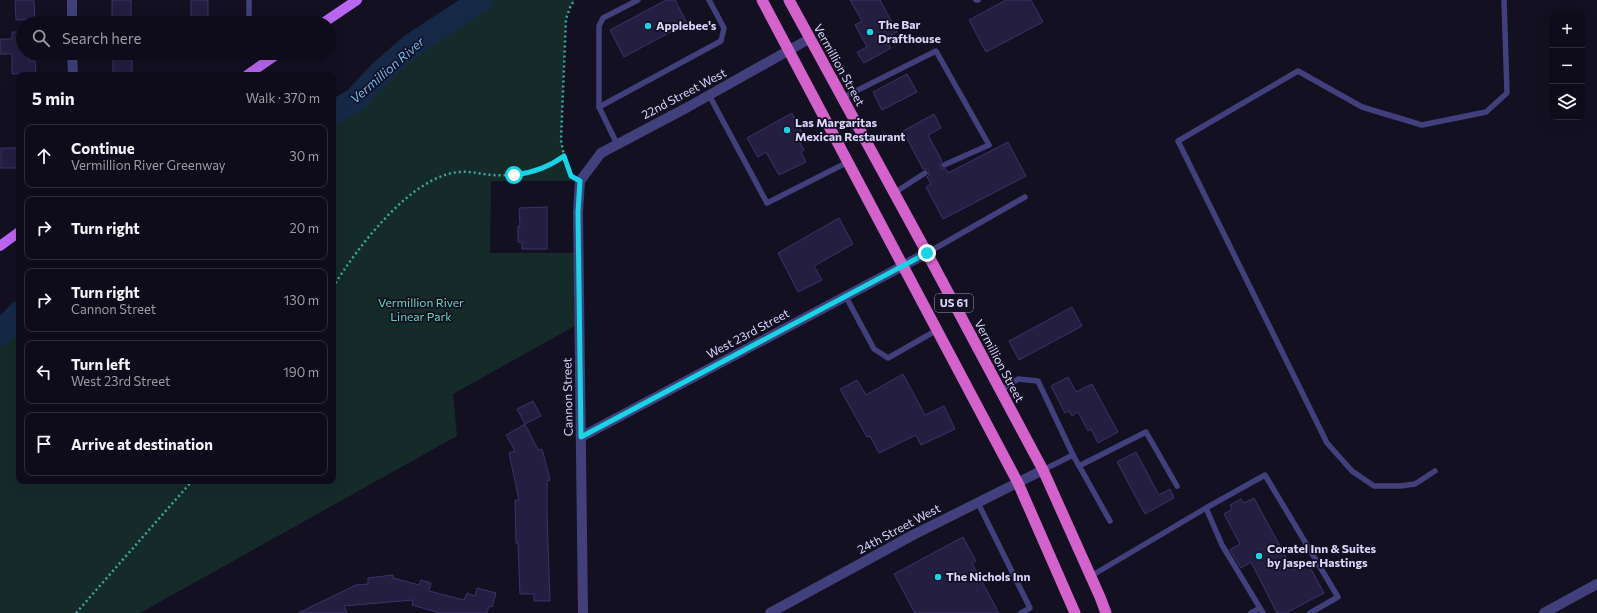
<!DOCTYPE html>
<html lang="en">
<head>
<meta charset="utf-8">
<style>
  :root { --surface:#0e0c1a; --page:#171523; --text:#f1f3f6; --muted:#9b9ba2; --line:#2e2c39 }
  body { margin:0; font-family:Commissioner,sans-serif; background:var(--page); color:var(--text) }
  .controls { position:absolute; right:12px; top:12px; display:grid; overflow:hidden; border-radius:8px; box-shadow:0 4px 16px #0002 }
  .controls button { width:36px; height:36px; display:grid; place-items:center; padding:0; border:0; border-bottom:1px solid var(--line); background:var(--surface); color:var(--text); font:20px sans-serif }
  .stop { position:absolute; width:12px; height:12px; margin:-9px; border:3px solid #17d5e5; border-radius:50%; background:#fff }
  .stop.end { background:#17d5e5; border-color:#fff; box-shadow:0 1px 4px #0008 }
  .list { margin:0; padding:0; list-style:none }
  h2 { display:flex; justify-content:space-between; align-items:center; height:52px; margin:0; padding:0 16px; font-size:17px }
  h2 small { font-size:13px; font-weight:400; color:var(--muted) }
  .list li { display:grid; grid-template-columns:26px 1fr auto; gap:12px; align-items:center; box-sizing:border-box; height:64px; margin:0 8px 8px; padding:0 8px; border:1px solid var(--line); border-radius:8px }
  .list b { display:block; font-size:15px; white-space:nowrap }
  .list p { margin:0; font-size:13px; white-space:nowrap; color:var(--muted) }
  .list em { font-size:13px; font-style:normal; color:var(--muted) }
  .icon { flex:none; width:22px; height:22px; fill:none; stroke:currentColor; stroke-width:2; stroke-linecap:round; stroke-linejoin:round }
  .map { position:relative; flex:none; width:1597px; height:613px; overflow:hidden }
  .search { position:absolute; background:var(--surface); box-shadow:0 4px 16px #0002; left:16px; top:16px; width:320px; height:44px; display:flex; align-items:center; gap:10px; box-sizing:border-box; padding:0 14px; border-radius:22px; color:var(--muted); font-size:15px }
  .panel { position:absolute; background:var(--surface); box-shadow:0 4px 16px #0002; left:16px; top:72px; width:320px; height:412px; border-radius:8px }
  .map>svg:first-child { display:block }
</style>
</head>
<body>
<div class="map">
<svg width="1597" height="613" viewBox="0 0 1597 613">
  <rect width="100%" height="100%" fill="#131022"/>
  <path fill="#142b2a" d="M481,0H575C568,9 566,19 565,30L561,140L564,156L571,175L580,181H491L490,253H579L580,323L453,394L457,436L140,613H0V334L19,313V481H333V113L356,99L382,71L412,45Z"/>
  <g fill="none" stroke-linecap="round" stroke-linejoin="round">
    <g stroke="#152947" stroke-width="24">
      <path d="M333,113L356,99L382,71L412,45L481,0"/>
      <path d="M0,334L19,313"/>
    </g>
  </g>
  <g fill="#241e41" stroke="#3c326b">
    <path d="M15,0H34L35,19L16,20Z"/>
    <rect x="112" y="0" width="19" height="22"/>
    <rect x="191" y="0" width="17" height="23"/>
    <path d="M666,0H675L687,23L624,57L610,30Z"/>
    <path d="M850,0H880L897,32L885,38L891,48L864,63L857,52L867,47L855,25L862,21Z"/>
    <path d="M1006,0H1031L1043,22L986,52L969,20Z"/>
    <path d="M12,32H23V53H29V61H35L36,73L12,74V54H0V39H12Z"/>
    <rect x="113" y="53" width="19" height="22"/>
    <path d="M907,74L917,92L882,110L873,92Z"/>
    <path d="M792,113L802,132L796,136L804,150L801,152L806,162L779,175L766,152L758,157L747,138Z"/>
    <path d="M934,114L941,128L928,135L942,161L940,164V167L943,169H946L948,173L1008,142L1026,176L943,219L926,187L931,184L927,177L929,175V171L927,169H923L903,131Z"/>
    <rect x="1" y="148" width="18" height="20"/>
    <path d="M547,207V249H522V242H518V226H520L519,208Z"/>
    <path d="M839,218L853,244L814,266L822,280L798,292L778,253Z"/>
    <path d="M1072,307L1082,326L1019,360L1009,341Z"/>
    <path d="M903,374L925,415L944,406L955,429L921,445L916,435L879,453L870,436L867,437L840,389L857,380L866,395Z"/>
    <path d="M1068,377L1076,392L1092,384L1118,432L1098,443L1091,429L1088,431L1078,412L1072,416L1069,411L1065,413L1051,386Z"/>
    <path d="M533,401L541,416L525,424L517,409Z"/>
    <path d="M525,424L538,450L542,449L550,480L547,481V515L550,601H534V594H520L518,543H516L515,500H519L509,453L515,451L506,435Z"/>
    <path d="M1136,452L1159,495L1170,489L1174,498L1145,514L1117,462Z"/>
    <path d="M1254,498L1293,570L1307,562L1324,593L1286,613H1277L1251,562L1241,568L1230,550L1240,544L1224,514L1232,509L1230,505L1241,499L1244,503Z"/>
    <path d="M963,537L976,561L972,563L999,613H915L894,574Z"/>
    <path d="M393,575V578L419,585L421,580L431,583L429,591L464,600L467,593L475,596L477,588L496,593L492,607L489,606L487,613H440L412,605L413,600L344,606L347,613H298L356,585L368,584V578Z"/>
  </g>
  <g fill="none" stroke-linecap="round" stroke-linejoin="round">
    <g stroke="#3ba9a0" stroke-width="2.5" stroke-dasharray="2 3" stroke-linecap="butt">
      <path d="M571,176L564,156L561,140L566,19L571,5L575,0"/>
      <path d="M333,287C357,248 411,176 459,172C471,171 481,174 492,175C519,177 542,171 564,156"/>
      <path d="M76,613L192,481"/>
    </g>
    <g stroke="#41407c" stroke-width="5.5">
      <path d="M249,0V20L252,23"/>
      <path d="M976,0H978"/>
      <path d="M709,95L767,203L848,162"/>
      <path d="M842,98L936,51L989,145L944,165"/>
      <path d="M599,107L721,41L724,28L709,0"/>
      <path d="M617,144L599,107V26L603,18L638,0"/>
      <path d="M894,193L925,173"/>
      <path d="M927,253L1025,197"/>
      <path d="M846,297L874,349L888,358L937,330"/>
      <path d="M1000,391L1018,379L1038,381L1073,455"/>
      <path d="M1079,466L1146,432L1177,486"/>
      <path d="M1043,470L1073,455L1110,521"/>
      <path d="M1435,471L1415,484L1400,486H1374L1352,471L1327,443L1178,141L1298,71L1362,107L1422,125L1486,112L1507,93L1504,0"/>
      <path d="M978,503L1030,608L1021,613"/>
      <path d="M1091,576L1206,508"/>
      <path d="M1251,613L1260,608"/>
      <path d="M1263,613L1222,545L1206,508L1265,475L1338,597L1310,613"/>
    </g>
    <g stroke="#41407c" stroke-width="10">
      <path d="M72,0V23"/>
      <path d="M72,53L73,75"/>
      <path d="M581,437L927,253"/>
      <path d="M583,613L578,212L580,181L601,153L688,107L809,39"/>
      <path d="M770,613L913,535L1043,470"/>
      <path d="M1544,613L1597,584"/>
    </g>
    <g stroke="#ba67f0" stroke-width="10">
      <path d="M323,23L357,0"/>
      <path d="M247,75L279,53"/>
      <path d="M0,246L19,232"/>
    </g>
    <g stroke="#d462cb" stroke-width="11">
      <path d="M762,0L1018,483L1075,613"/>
      <path d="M789,0L927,253L1043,470L1100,597L1106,613"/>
    </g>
  </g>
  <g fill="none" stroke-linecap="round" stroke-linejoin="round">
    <path stroke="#17d5e5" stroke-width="5" d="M514,175C532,173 549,167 564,156L571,176L580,181L578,212L581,437L927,253"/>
  </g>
  <g fill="#17d5e5" stroke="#131022" stroke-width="1.5">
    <circle cx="648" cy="26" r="4"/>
    <circle cx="870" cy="32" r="4"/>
    <circle cx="787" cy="130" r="4"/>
    <circle cx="1259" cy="556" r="4"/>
    <circle cx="938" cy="577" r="4"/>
  </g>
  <g text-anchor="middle" stroke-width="3.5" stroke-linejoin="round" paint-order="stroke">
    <rect fill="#131022" stroke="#9e9aba" stroke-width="1" x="935" y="294" width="38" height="18" rx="3"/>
    <g font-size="11" font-weight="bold" fill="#d9d5fb">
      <text x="954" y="307">US 61</text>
    </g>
    <g font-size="12" font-weight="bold" fill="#d9d5fb" stroke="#131022" text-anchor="start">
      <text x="878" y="29">The Bar<tspan x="878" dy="14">Drafthouse</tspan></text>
      <text x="656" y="30">Applebee's</text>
      <text x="795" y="127">Las Margaritas<tspan x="795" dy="14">Mexican Restaurant</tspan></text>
      <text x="1267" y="553">Coratel Inn &amp; Suites<tspan x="1267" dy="14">by Jasper Hastings</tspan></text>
      <text x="946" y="581">The Nichols Inn</text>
    </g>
    <g font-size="12" fill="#d9d5fb" stroke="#131022">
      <text transform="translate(839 65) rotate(61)" y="4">Vermillion Street</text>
      <text transform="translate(684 94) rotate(-28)" y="4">22nd Street West</text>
      <text transform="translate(748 334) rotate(-28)" y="4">West 23rd Street</text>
      <text transform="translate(999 361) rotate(62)" y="4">Vermillion Street</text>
      <text transform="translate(568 397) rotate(-91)" y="4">Cannon Street</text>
      <text transform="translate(899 529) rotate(-28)" y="4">24th Street West</text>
    </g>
    <g font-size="12" fill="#68d4b6" stroke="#131022">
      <text x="421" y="307">Vermillion River<tspan x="421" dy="14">Linear Park</tspan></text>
    </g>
    <g font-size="13" font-style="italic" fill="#6eb7f0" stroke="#131022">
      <text transform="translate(387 70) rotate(-41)" y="5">Vermillion River</text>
    </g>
  </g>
</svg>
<div class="controls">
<button>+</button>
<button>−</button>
<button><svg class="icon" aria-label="layers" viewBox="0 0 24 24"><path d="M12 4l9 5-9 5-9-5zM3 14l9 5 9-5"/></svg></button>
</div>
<div class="stop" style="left:514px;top:175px"></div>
<div class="stop end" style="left:927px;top:253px"></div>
<div class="search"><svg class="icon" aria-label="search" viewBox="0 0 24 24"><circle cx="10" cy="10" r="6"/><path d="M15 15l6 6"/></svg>Search here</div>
<section class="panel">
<h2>5 min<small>Walk · 370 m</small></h2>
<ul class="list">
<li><svg class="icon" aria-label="ahead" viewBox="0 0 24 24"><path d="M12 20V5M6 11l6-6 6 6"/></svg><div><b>Continue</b><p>Vermillion River Greenway</p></div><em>30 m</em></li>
<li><svg class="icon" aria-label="right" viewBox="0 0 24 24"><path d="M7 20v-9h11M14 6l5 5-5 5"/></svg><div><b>Turn right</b></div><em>20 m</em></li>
<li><svg class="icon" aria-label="right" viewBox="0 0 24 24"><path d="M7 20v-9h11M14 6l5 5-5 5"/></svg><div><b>Turn right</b><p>Cannon Street</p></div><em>130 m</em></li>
<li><svg class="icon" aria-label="left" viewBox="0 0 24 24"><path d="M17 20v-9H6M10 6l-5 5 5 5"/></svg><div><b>Turn left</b><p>West 23rd Street</p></div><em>190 m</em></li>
<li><svg class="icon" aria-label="arrive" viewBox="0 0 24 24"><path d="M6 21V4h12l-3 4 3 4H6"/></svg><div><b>Arrive at destination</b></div></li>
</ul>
</section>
</div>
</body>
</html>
